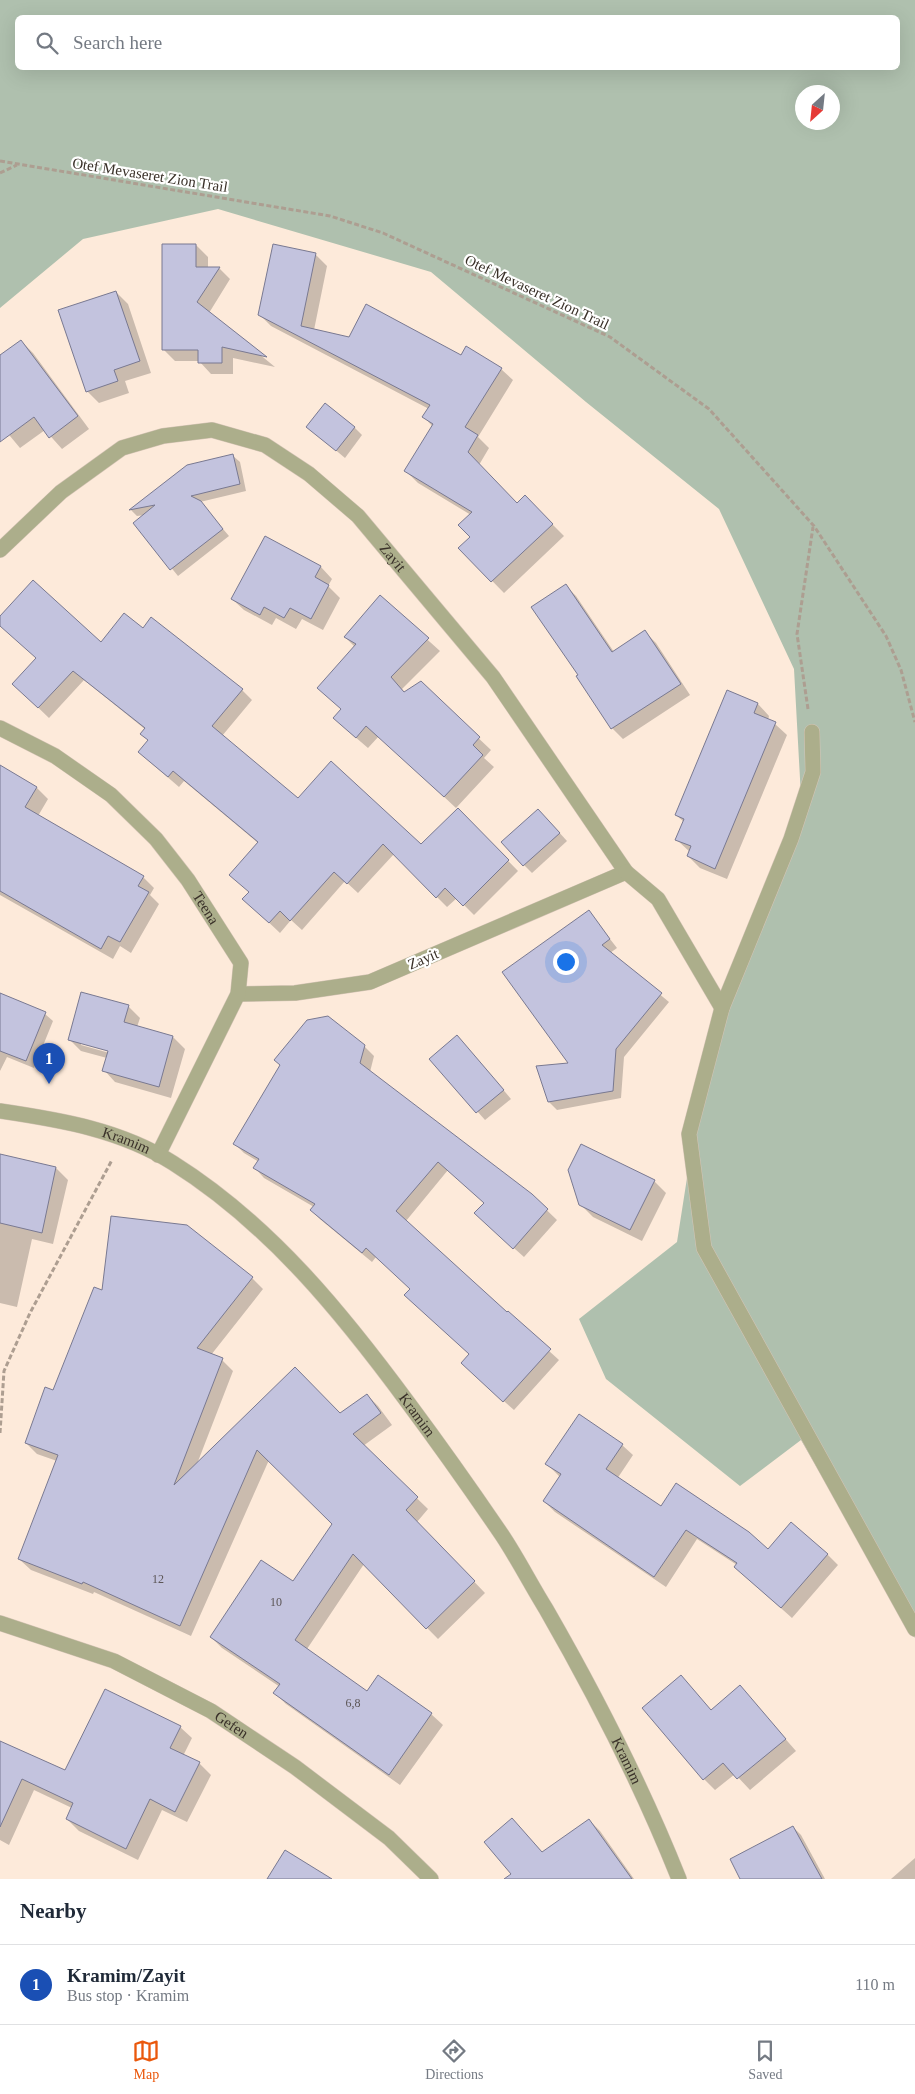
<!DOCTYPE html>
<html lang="en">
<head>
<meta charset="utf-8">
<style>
  :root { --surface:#fff; --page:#f2f2f3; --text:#1f2937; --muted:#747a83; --line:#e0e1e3; --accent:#ea580c }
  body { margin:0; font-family:Georgia,serif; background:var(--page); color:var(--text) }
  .compass { position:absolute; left:795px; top:85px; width:45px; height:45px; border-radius:50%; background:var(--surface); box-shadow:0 5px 20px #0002; rotate:207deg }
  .you { position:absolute; left:565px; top:961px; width:18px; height:18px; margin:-12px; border:4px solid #fff; border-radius:50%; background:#1a73e8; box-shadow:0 0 0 8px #1a73e833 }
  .badge { display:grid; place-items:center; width:32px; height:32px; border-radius:50%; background:var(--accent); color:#fff; font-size:16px; font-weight:700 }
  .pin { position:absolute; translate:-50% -41px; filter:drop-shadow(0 1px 2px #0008) }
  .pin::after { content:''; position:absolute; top:26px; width:18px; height:15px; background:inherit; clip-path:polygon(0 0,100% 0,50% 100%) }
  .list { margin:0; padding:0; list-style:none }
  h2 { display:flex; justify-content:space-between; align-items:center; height:65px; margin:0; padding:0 20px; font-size:21px }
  h2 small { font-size:16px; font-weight:400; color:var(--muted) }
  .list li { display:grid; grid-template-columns:32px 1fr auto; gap:15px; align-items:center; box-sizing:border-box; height:80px; padding:0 20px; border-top:1px solid var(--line) }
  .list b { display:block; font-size:19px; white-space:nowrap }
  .list p { margin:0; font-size:16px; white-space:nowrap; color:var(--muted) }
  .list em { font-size:16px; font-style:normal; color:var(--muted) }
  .icon { flex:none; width:28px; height:28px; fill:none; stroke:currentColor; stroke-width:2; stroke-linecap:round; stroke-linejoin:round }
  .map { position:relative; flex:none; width:915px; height:1879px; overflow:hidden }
  .search { position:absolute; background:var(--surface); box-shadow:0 5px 20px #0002; left:15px; right:15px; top:15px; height:55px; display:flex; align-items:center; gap:12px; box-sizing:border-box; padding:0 18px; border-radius:8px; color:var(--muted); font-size:19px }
  .sheet { height:145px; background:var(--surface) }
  nav { display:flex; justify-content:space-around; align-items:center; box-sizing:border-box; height:70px; border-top:1px solid var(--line); background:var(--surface); font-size:14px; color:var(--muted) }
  nav a { display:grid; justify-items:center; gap:2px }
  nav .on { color:var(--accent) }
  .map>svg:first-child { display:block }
</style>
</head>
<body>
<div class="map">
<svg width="915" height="1879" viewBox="0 0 915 1879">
  <rect width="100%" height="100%" fill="#fdeada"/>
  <path fill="#afc0ae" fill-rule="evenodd" d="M0,0H915V1638L801,1440L740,1486L606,1379L579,1319L677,1242L687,1178L712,1064L754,911L801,797L794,669L719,509L586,402L431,272L218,209L83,239L0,308ZM18,18H898V68H18ZM802,92H832V122H802Z"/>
  <g fill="#0003" fill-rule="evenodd">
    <path d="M196,245L208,257V268H219L230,279L209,313L275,367L233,358V374H211L199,361H175L164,350Z"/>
    <path d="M316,255L327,266L314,330L350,338L462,356L501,369L513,380L478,437L489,448L479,465L517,505L525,497L564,536L504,593L460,548L471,537V515L418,483L406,471L433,427L424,417L429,409L271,326L259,314Z"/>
    <path d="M116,292L128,304L151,373L125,381L129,393L99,403L87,391Z"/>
    <path d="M21,341L33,353L89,429L62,449L45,430L20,448L0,424V357Z"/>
    <path d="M308,427L355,428L362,435L345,458Z"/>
    <path d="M232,455L240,462L246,491L200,502L229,536L178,576L135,523L145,515L137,516L131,510L187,466Z"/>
    <path d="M265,537L321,567L332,579L328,586L340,598L323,630L302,619L296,629L276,618L272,625L244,610L232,599Z"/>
    <path d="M565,585L576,596L614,652L645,632L656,643L690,695L623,739L612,728L580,675Z"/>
    <path d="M380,597L440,651L402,689L405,693L420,683L491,750L484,758L494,767L456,808L379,736L368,748L347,730L342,710L355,647L345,637Z"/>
    <path d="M0,617L101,644L143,630L242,690L252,700L222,736L298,799L421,846L458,810L518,871L474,915L457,898L447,907L394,854L358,893L345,881L302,930L291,920L280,933L244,899L250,892L258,843L184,781L179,787L150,762L140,752L149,741L142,734L146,730L84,680L49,718L24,694L37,658L0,624Z"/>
    <path d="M727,692L758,704L769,716L768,720L775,724L787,735L727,879L700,868L688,856L690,852L677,840L684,822L676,815Z"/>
    <path d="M0,766L37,788L48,799L38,816L143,877L154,888L150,895L159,904L131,953L120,946L113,959L0,895Z"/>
    <path d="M546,818L567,841L532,873L524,865Z"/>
    <path d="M589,912L617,948L610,953L669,1002L624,1057L621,1098L557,1110L549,1102L570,1064Z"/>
    <path d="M0,995L45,1014L53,1021L34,1068L7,1057L0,1071Z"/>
    <path d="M128,1006L140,1018L137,1027L173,1037L185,1049L171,1098L115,1082L104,1070L107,1058L81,1051L69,1039ZM81,1042L114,1052L113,1054L81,1045Z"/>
    <path d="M465,1045L511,1099L485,1120L431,1059Z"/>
    <path d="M364,1046L374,1056L370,1072L531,1195L557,1220L524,1257L486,1223L485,1203L448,1170L406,1221L559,1360L514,1410L472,1373L470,1355L411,1289L376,1257L372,1262L321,1220L311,1210L314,1207L264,1178L255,1168L259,1162L244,1153L235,1144Z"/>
    <path d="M0,1155L56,1168L68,1180L53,1244L32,1239L17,1307L0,1303Z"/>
    <path d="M654,1181L666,1193L642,1241L593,1217L581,1205Z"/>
    <path d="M252,1278L263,1289L211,1355L222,1360L233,1371L197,1464L340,1414L367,1395L378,1406L392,1425L363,1446L428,1509L417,1522L485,1593L438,1639L364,1564L307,1649L367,1693L378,1677L431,1714L443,1725L400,1785L286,1704L275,1693L280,1687L222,1648L211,1637L293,1583L333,1524L269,1460L191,1636L94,1592L93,1594L31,1570L19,1559L57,1461L37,1454L26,1443L103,1292Z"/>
    <path d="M622,1445L633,1455L617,1479L661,1508L768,1551L827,1554L838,1565L792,1618L746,1577L737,1565L697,1539L666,1587L555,1512L544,1501L560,1477L547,1464Z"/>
    <path d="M740,1687L796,1751L750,1790L735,1774L715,1790L704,1779L712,1711Z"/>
    <path d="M180,1727L192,1738L183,1756L199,1763L211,1775L187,1822L162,1810L138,1860L79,1831L67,1819L72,1808L34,1790L9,1845L0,1840V1742L66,1772Z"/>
    <path d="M512,1820L543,1853L589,1820L600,1831L634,1879H517Z"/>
    <path d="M793,1827L801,1835L825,1879H742Z"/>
    <path d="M915,1858V1879H891Z"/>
  </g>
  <g fill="#c3c3de" stroke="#797991">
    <path d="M162,244H196V267H220L197,302L267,357L222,347V363H198V350H162Z"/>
    <path d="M273,244L316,253L301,326L349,337L366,304L461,355L466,346L502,368L465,427L478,435L468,452L517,503L525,495L553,524L491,582L458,548L470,537L458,525L472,512L404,471L433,424L422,417L430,405L258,315Z"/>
    <path d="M116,291L140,361L114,370L118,381L86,392L58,310Z"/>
    <path d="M21,340L78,416L49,438L34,417L0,442V355Z"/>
    <path d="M325,403L355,427L336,451L306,427Z"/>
    <path d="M233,454L240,484L191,496L201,501L223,529L170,570L133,523L155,505L129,510L187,465Z"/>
    <path d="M265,536L321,566L315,577L329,585L311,619L290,608L284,618L264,607L260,615L231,599Z"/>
    <path d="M33,580L101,642L124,613L143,628L151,617L243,689L212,726L298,798L331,761L421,844L458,808L509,860L463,906L445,888L436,898L383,844L347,884L334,872L290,921L280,911L269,923L242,899L249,892L229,875L258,842L173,771L168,777L138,752L148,740L140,734L145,728L73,671L38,708L12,684L36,658L0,626V616Z"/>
    <path d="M566,584L612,652L645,630L681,684L611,729L576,676L578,675L531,607Z"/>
    <path d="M380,595L429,638L391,677L404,692L421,681L480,737L473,745L483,755L444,797L366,726L356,738L333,718L341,709L317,688L356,644L344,637Z"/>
    <path d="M727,690L758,703L754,713L776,722L715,869L687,856L691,846L675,840L684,819L675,815Z"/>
    <path d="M0,765L37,787L25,807L144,876L138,886L149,892L120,942L108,936L101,949L0,891Z"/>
    <path d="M538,809L560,833L523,866L501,842Z"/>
    <path d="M589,910L610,939L602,945L662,993L616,1049L613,1091L548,1102L536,1066L568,1063L502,972Z"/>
    <path d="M81,992L129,1005L124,1022L173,1036L159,1087L102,1071L108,1051L68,1040Z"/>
    <path d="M0,993L46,1012L26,1061L0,1051Z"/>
    <path d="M328,1016L365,1045L360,1063L532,1194L548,1209L513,1249L474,1213L484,1203L438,1162L396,1211L507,1312L508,1311L551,1349L503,1402L461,1363L469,1354L404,1295L410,1289L366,1248L362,1253L310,1210L315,1204L253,1168L259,1159L233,1144L280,1065L274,1060L307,1020Z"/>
    <path d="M457,1035L504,1090L476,1113L429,1059Z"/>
    <path d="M581,1144L655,1180L630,1230L579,1205L568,1170Z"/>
    <path d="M0,1154L56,1167L42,1233L0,1223Z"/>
    <path d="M111,1216L187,1225L253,1277L197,1348L223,1358L174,1485L295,1367L340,1413L367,1394L381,1413L353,1434L418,1497L406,1510L475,1581L426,1629L353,1554L295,1640L367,1691L378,1675L432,1713L389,1775L273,1693L280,1684L210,1637L261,1560L293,1581L332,1524L257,1450L180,1626L83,1582L82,1584L18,1559L58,1455L25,1443L45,1387L53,1390L94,1287L102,1290Z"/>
    <path d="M579,1414L623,1444L606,1469L661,1506L676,1483L749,1532L768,1549L791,1522L828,1554L781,1608L734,1567L737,1563L686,1530L654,1577L543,1501L561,1474L545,1464Z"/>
    <path d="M681,1675L711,1710L740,1685L786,1739L737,1779L723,1763L703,1780L642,1708Z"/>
    <path d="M105,1689L181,1726L170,1748L200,1762L175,1812L150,1799L126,1849L66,1819L73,1803L22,1779L0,1827V1741L65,1770Z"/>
    <path d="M512,1818L542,1852L589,1819L632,1879H504L511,1874L484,1842Z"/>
    <path d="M793,1826L822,1879H740L730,1859Z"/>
    <path d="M285,1850L332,1879H267Z"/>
  </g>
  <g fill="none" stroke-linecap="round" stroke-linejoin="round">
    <defs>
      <g id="minor">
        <path id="s1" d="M0,550L61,492L122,448L163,436L212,430L265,445L309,474L358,516L493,677L626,872L370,982L295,993L238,994"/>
        <path id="s2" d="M0,728L55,756L111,795L156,839L188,880L241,963L238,994L158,1155"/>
        <path d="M812,732L813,772L791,839L722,1008L689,1134L704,1248L915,1629"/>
        <path d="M626,872L658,899L722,1008"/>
        <path id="s3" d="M0,1111C61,1120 121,1130 173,1163C270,1224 342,1313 409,1404C441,1447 472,1491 502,1535C518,1559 531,1585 546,1609C596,1696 642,1786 679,1879"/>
        <path id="s4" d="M0,1623L114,1661L211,1711L295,1767L389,1838L431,1879"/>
      </g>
    </defs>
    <use href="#minor" stroke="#d6c5b7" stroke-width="16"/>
    <g stroke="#ad9e91" stroke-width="3" stroke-dasharray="5 2.5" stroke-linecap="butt">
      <path d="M0,161L330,216L383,233L610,337L709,409L814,526L886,636L901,670L915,722"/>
      <path d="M0,173L17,165"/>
      <path d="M808,709L797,634L813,527"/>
      <path d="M0,1433L4,1371L30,1313L112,1160"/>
    </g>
    <use href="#minor" stroke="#acae8b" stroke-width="15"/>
  </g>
  <g text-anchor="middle" stroke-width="4.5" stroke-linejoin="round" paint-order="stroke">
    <g font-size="12" fill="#5c5656">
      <text x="158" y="1583">12</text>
      <text x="276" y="1606">10</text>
      <text x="353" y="1707">6,8</text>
    </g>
    <g font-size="15" fill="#3a3129" stroke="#fff">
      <text transform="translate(150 175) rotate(9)" y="5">Otef Mevaseret Zion Trail</text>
      <text transform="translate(537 292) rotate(25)" y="5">Otef Mevaseret Zion Trail</text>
      <text dy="5" stroke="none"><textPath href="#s1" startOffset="478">Zayit</textPath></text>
      <text dy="5" stroke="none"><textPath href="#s2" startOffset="278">Teena</textPath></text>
      <text transform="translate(423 959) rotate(-23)" y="5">Zayit</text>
      <text dy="5" stroke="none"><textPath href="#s3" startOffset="130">Kramim</textPath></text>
      <text dy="5" stroke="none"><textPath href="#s3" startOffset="535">Kramim</textPath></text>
      <text dy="5" stroke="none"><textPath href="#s4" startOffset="254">Gefen</textPath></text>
      <text dy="5" stroke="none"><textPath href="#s3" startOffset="940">Kramim</textPath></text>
    </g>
  </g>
</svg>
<svg class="compass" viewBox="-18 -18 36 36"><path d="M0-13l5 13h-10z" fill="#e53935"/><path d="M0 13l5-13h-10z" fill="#747a83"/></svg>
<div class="you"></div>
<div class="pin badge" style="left:49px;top:1084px;background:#1a4fb4">1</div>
<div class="search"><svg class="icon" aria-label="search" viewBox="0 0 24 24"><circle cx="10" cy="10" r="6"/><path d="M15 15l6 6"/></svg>Search here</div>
</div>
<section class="sheet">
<h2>Nearby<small></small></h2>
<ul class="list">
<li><span class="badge" style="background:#1a4fb4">1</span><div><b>Kramim/Zayit</b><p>Bus stop · Kramim</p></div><em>110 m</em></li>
</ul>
</section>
<nav>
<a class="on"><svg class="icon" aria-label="map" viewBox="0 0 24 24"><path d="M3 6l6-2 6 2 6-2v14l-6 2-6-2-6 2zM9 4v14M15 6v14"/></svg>Map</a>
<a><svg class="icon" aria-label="directions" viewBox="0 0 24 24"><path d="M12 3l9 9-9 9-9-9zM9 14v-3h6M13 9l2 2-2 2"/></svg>Directions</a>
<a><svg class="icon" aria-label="saved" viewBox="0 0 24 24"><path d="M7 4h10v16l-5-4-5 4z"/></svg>Saved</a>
</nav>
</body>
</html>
